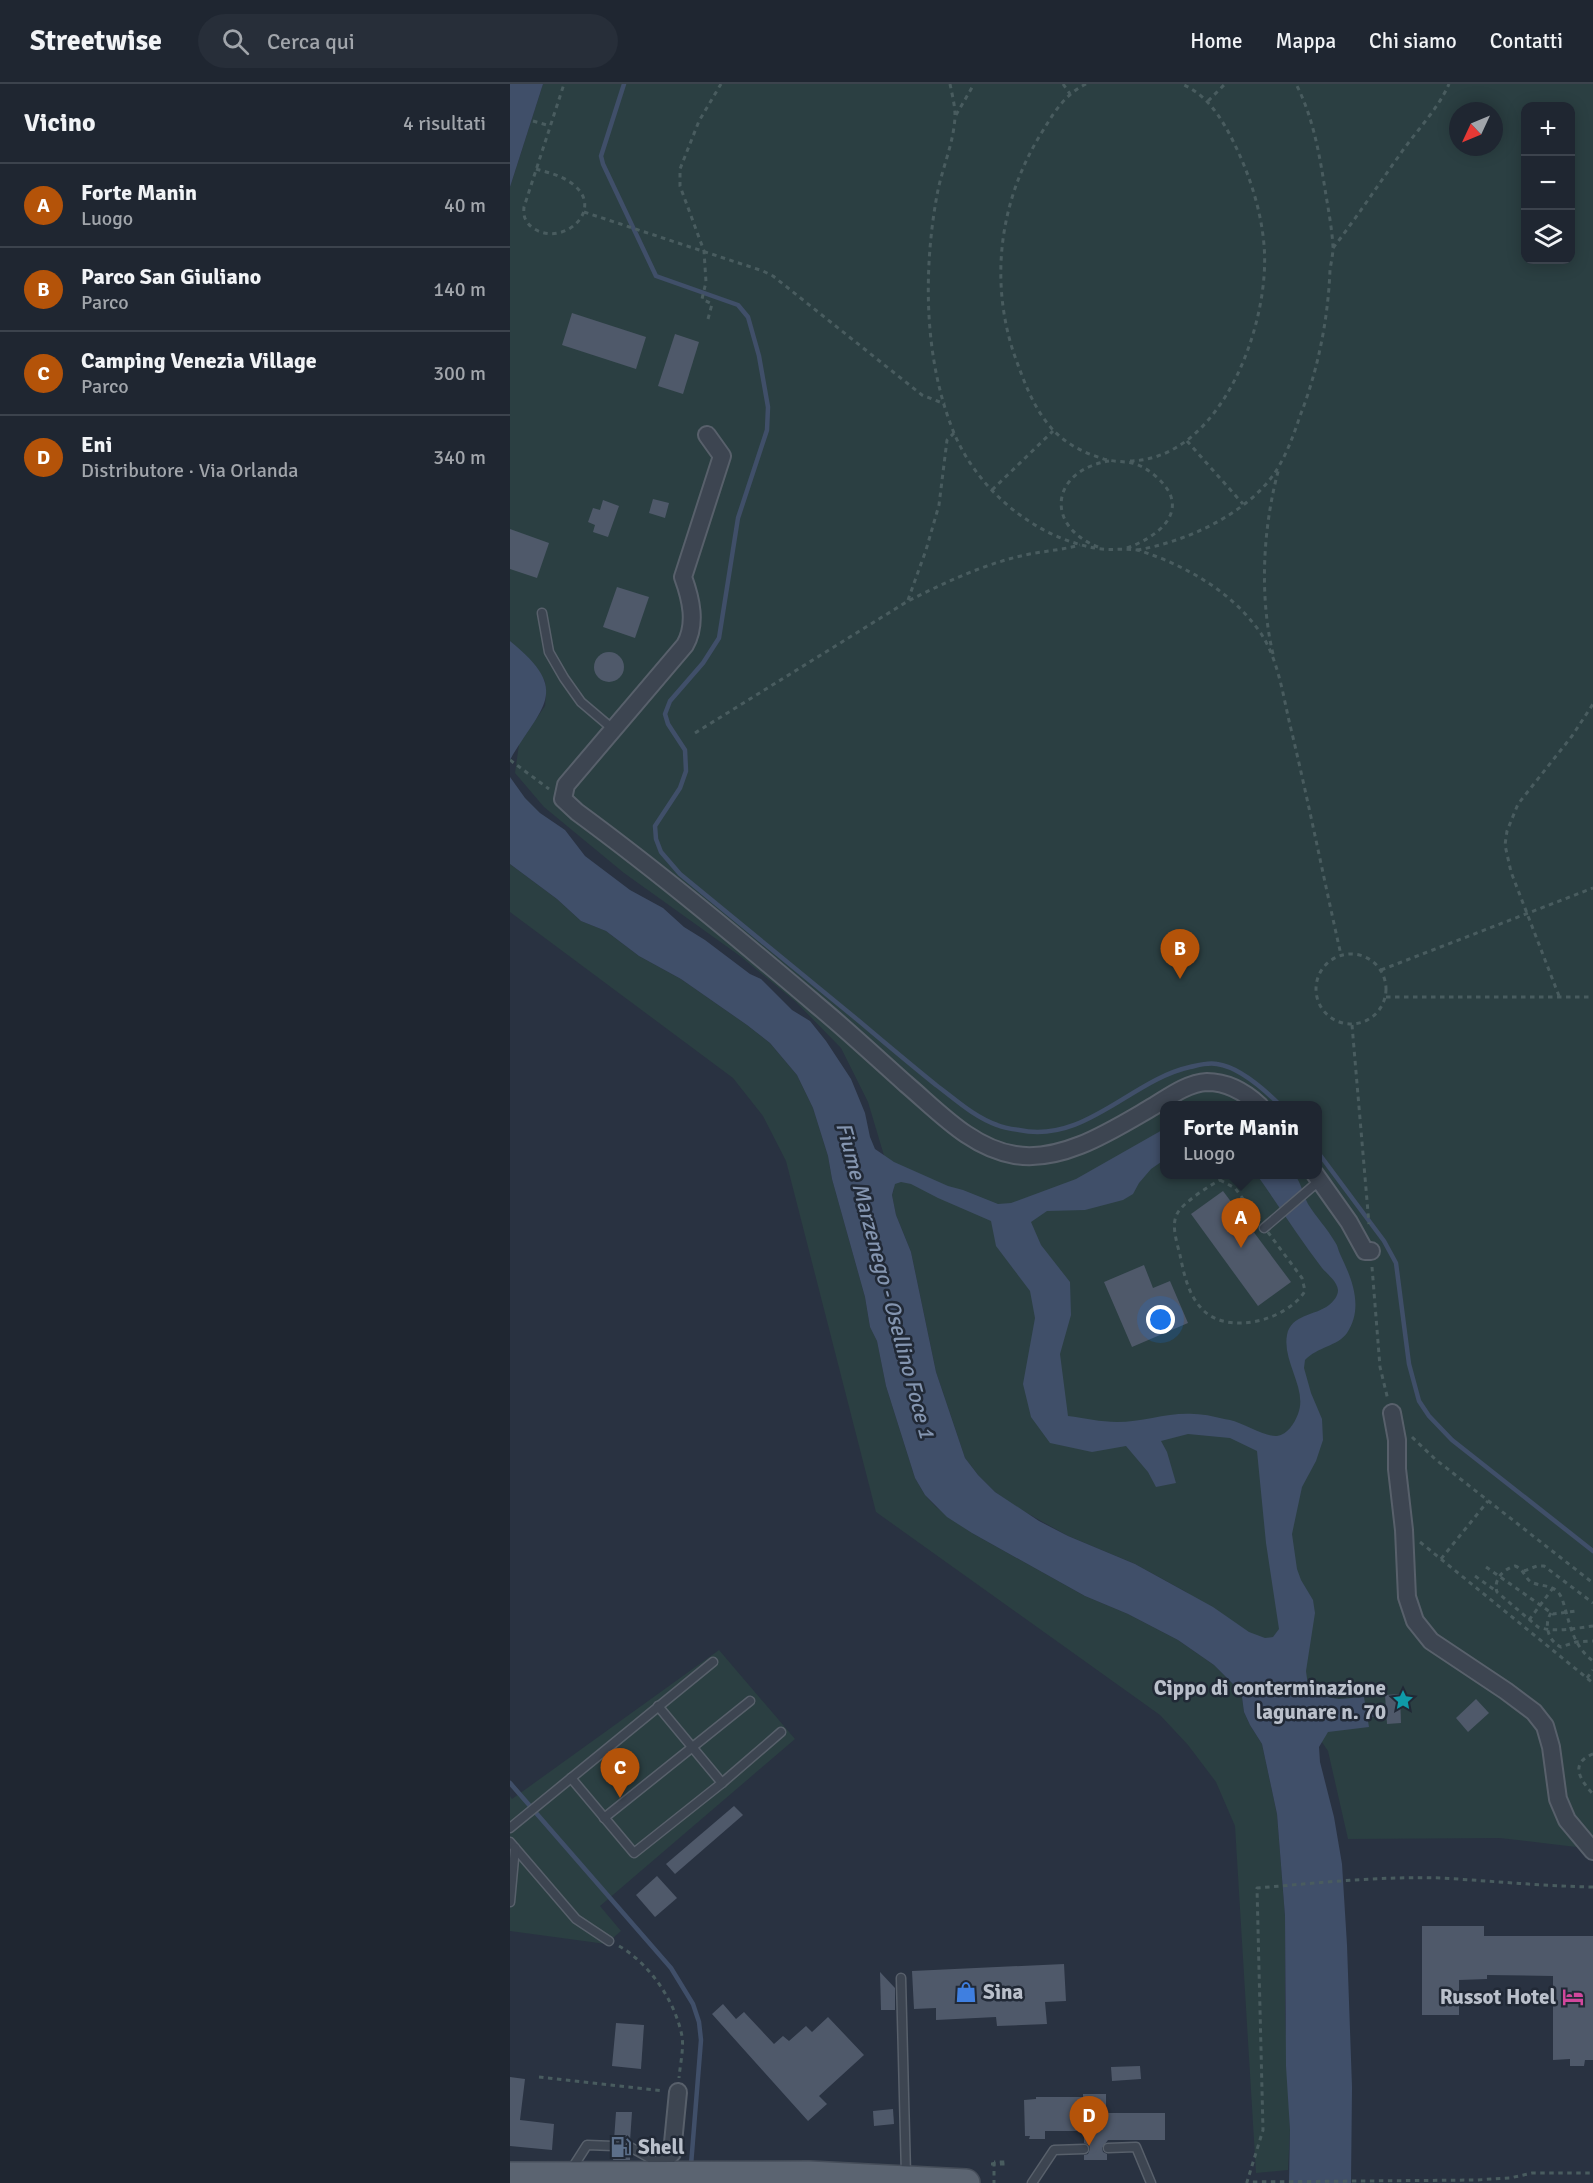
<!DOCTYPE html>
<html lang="it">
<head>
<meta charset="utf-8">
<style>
  :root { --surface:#1f2631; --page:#272e39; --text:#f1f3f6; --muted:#a1a5ab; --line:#3c434d; --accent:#b45309 }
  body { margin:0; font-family:Signika,sans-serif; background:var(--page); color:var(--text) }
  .controls { position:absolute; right:18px; top:18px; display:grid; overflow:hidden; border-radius:12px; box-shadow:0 3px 15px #0003 }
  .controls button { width:54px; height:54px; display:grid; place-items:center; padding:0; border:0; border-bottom:2px solid var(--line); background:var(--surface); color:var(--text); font:30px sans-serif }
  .compass { position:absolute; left:939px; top:18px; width:54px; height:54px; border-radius:50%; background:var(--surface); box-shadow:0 3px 15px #0003; rotate:226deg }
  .you { position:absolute; left:651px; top:1236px; width:21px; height:21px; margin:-15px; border:4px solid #fff; border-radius:50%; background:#1a73e8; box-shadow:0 0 0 9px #1a73e833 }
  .badge { display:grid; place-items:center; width:39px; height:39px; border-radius:50%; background:var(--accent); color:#fff; font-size:20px; font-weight:700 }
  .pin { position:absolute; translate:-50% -50px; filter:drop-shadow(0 2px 3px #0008) }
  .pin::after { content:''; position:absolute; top:32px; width:21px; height:18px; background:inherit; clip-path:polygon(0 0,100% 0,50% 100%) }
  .popup { position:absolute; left:650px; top:1017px; width:162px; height:78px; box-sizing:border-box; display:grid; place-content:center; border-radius:12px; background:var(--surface); filter:drop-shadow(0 2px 4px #0005); font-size:20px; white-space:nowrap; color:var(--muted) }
  .popup b { font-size:22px; color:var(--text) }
  .popup::after { content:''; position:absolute; left:50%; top:100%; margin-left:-12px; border:12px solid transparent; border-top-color:var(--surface) }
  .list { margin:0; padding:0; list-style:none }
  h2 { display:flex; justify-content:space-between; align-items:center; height:78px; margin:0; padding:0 24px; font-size:26px }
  h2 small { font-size:20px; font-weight:400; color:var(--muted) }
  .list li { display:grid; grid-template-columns:39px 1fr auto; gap:18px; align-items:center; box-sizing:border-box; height:84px; padding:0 24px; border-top:2px solid var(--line) }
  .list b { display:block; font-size:22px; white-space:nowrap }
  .list p { margin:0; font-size:20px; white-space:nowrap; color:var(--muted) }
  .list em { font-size:20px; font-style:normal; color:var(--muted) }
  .icon { flex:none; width:33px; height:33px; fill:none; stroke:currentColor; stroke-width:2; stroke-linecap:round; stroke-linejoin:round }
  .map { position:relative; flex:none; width:1083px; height:2099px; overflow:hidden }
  header { display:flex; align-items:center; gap:36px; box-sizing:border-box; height:84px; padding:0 30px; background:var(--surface); border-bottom:2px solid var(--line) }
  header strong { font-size:28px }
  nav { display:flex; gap:33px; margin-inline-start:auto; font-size:21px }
  .search { width:420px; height:54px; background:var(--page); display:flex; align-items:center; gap:15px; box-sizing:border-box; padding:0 21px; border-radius:33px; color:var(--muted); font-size:22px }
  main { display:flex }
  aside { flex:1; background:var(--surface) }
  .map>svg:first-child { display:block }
</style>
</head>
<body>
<header>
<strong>Streetwise</strong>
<div class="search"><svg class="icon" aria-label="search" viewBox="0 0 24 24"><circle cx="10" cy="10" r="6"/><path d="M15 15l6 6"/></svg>Cerca qui</div>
<nav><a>Home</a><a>Mappa</a><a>Chi siamo</a><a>Contatti</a></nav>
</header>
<main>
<aside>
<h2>Vicino<small>4 risultati</small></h2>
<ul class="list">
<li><span class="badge">A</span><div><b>Forte Manin</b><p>Luogo</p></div><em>40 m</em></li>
<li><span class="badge">B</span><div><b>Parco San Giuliano</b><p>Parco</p></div><em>140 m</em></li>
<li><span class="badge">C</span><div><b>Camping Venezia Village</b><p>Parco</p></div><em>300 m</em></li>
<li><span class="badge">D</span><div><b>Eni</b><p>Distributore · Via Orlanda</p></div><em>340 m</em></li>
</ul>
</aside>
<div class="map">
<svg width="1083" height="2099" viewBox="0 0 1083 2099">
  <rect width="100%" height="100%" fill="#293241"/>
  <g fill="#2b3f42" fill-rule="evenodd">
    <path d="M33,0H1083V1765L990,1754L838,1755L818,1667L756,1576L676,1508L625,1480L558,1452L506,1423L485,1408L468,1391L455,1374L426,1288L401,1168L386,1131L382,1111L384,1105L358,1018L331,964L286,918L230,872L114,789L34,723L5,689L9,660L35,622L36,609L35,597L0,557V103ZM1016,22H1060V176H1016ZM948,27H984V63H948ZM654,1022H807V1090H654Z"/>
    <path d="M0,780L47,815L71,837L96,847L129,872L171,895L237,941L260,959L287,991L303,1024L318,1072L322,1095L355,1213L360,1243L367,1257L376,1302L405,1394L415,1411L426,1423L462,1449L575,1512L618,1530L668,1556L704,1581L727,1604L732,1613L734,1628L740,1641L752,1660L767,1730L775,1832V1928L780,2046L778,2086L746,2089L725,1742L706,1698L678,1661L650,1631L366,1428L276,1077L253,1032L223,994L0,828Z"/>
    <path d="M209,1566L285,1655L90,1822L111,1847L96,1860L0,1847V1712L2,1715Z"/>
  </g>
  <g fill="#404f69" fill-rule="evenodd">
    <path d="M0,0H33L0,103Z"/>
    <path d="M0,557C63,608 31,622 0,676Z"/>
    <path d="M0,693L15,714L30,729L55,746L75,772L120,806L153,824L174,843L195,856L240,890L251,895L282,926L300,937L316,957L341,995L355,1029L360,1053L365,1065L384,1078L438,1102L453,1106L488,1120L501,1119L566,1095L654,1045V1076L641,1085L629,1099L623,1110L613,1116L575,1126L537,1127L521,1138L531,1161L560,1198L561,1231L550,1270L558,1332C574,1334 591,1338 607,1338C633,1338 659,1328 684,1330C696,1330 708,1334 720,1336C733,1339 755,1353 767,1352C778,1350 784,1340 788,1330C798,1305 772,1278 777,1251C781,1230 805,1232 819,1221C824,1217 828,1212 828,1206C827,1197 817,1190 812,1184C789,1154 769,1122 747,1091H785C791,1099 793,1110 798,1120C806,1133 817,1144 825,1158C828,1162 828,1166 830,1170C842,1195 854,1223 837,1249C828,1262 807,1263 795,1276L794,1284L801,1309L812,1335L813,1356L806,1377L792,1403L782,1450L787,1485L791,1496L803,1516L805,1529L796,1587L799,1610L829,1615L854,1613L859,1643L818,1648L809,1663L810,1678L824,1733L832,1780L837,1861L842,2003L841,2099H779L780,2046L776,1982L775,1832L767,1730L752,1660L740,1641L734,1628L732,1613L727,1604L704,1581L668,1556L618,1530L575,1512L462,1449L437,1433L415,1411L405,1394L376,1302L367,1257L360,1243L355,1213L322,1095L318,1072L303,1024L287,991L260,959L237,941L171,895L129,872L96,847L71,837L47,815L0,780ZM391,1098L401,1100L428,1114L481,1137L486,1162L520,1207L525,1234L513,1300L521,1333L540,1359L582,1368L616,1362L638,1388L646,1403L666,1399L657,1368L651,1357L678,1350L720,1354L747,1367L756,1459L769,1545L763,1553L755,1554L739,1548L703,1523L625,1480L558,1452L529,1437L485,1408L468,1391L455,1374L426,1288L401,1168L386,1131L382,1111L385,1100Z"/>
  </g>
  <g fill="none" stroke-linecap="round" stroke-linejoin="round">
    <g stroke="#404f69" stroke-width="4.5">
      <path d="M114,0L91,72L93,80L146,192L228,221L238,233L249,272L258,323L257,346L228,434L209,554L193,579L160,617L155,630L158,640L175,666L176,687L170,704L145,742L146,755L151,768L170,790C230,839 289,888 349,937C375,959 400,980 426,1001C445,1015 464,1033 487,1041C494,1044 502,1045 509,1046C575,1060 621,996 680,983C689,981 698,978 707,980C729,983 756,1007 771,1022"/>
      <path d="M807,1067L874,1157L886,1179L899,1280L909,1317L919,1332L942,1356L1083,1467"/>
      <path d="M854,1630L881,1632"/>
      <path d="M0,1699L161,1884L183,1920L189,1938L191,1956L181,2081"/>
    </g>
  </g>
  <g fill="#4f596a">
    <path d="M62,229L136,253L126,285L52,261Z"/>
    <path d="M165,250L189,258L173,310L148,302Z"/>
    <path d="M143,415L159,419L155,434L139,429Z"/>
    <path d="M93,416L109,422L98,453L83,448L85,441L78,438L83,424L90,426Z"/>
    <path d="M0,445L39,459L27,494L0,485Z"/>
    <path d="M107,503L139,513L125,554L93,543Z"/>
    <circle cx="99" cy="583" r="15"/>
    <path d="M713,1107L781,1198L748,1222L681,1130Z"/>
    <path d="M634,1181L643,1204L660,1197L678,1239L622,1263L594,1198Z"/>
    <path d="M890,1610L891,1639L877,1640L875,1611Z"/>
    <path d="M966,1615L979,1629L958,1648L946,1634Z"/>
    <path d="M224,1722L233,1731L165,1790L156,1780Z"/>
    <path d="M147,1792L167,1814L145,1833L126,1811Z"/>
    <path d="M912,1842H974V1852H1083V1976H1075L1074,1982H1060V1975L1043,1976V1892L977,1891V1895L949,1896V1931H912Z"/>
    <path d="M554,1880L556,1917L535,1918L537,1940L487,1942L486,1933L426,1936V1924L404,1925L402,1887Z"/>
    <path d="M370,1888L385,1904V1926H371Z"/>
    <path d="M213,1920L226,1935L234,1928L264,1960L273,1952L279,1957L296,1942L302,1948L318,1933L354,1971L309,2012L317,2020L298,2037L202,1930Z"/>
    <path d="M106,1939L134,1941L131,1985L102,1982Z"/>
    <path d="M630,1982L631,1995L602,1997L601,1983Z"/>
    <path d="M0,1993L15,1995L10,2036L44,2040L42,2066L0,2062Z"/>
    <path d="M573,2010H596V2029H655V2056H598L592,2064L593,2068L597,2070V2076H574V2071L578,2070L580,2065L579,2061L574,2059V2047H535V2055H519L520,2052H515L514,2016L526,2015V2013H573Z"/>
    <path d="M383,2025L384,2040L364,2042L363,2027Z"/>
    <path d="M106,2028H122L120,2057L116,2058L114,2062L115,2067L120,2070V2076H103L104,2068L107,2067L110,2063L109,2059L104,2056Z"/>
  </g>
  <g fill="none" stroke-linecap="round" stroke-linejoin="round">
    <defs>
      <g id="service">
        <path d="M32,529L39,568L54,594L71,618L104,646"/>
        <path d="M754,1144L809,1097"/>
        <path d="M61,1694L124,1769L212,1699L148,1622"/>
        <path d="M212,1699L271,1648"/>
        <path d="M94,1734L240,1617"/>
        <path d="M0,1744L203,1578"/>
        <path d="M0,1758L66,1835L99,1857"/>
        <path d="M0,1818L5,1764"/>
        <path d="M391,1894L396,2091"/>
        <path d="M120,2063L145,2077V2085"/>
        <path d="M598,2064L626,2063L641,2099"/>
        <path d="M61,2086L77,2061L104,2062"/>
        <path d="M522,2099L544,2066L574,2065"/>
      </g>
      <g id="minor">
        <path d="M197,351L212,372L173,493C181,515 187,540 175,561L56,701L53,715L67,728C150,789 229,855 308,922C338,947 367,974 396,1000C428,1027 461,1064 505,1071C553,1079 604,1045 644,1022C660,1012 678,999 697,998C718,998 735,1008 750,1022"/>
        <path d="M805,1090L839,1138L855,1167H861"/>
        <path d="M882,1329L887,1356V1385L894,1446L897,1513L905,1537L921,1557L996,1607L1024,1628L1035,1642L1041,1663L1048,1715L1057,1736L1083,1767"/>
        <path d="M145,2084L162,2069L168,2008"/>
      </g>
      <path id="primary" d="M0,2092L299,2091L456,2099"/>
    </defs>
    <use href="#service" stroke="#58606b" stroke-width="11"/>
    <use href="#minor" stroke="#58606b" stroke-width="20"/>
    <use href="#primary" stroke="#464e5a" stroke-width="30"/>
    <g stroke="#495c5f" stroke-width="3" stroke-dasharray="4.5 4.5" stroke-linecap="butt">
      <path d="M440,0C442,10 445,21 445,32C444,59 432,84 427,111C413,188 414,276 444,349C468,406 524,453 585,464C599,467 614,464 627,466C636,468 644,472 653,475C692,492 725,513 750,548C769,576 773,613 781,645C799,720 814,796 831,871"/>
      <path d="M553,0L560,10"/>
      <path d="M576,0C553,11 542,32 529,53C490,118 480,195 503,267C512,292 521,319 538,340C551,357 571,368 591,374C601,378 612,377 622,379C636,382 654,397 660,410C672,438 636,458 614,465"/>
      <path d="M698,17L715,0"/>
      <path d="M446,31L464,0"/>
      <path d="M23,37L40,42"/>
      <path d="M26,85C40,89 54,92 65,102C94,127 52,164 23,144C15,138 13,132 14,123L54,0"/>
      <path d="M74,128L253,187L263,192L412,311L435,320"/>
      <path d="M823,164C847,133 868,101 891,69C907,46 928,25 939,0"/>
      <path d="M198,235L202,220L192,215L196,198L194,167L170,102V85L189,37L211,0"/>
      <path d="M677,357L733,420"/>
      <path d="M620,377C712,375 761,238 754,161C751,125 739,89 723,57C711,33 697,11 672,0"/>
      <path d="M482,406L543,347"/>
      <path d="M588,463C533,441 542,386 599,377"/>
      <path d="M627,466C675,458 735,431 764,390C776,372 783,353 790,332C808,286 818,236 820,186C821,179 823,171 823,163C822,144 818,124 815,105C809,68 803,33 786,0"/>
      <path d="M398,516L416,466L429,421L437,356L444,349"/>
      <path d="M763,570C749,511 753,442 769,384"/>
      <path d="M185,649L398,517C436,498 474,480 515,471C534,467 552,466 570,461"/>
      <path d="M0,676L39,705"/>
      <circle cx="841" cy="905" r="35"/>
      <path d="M871,886L1083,804"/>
      <path d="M1049,912L1001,788L995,761L997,747L1008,720L1062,652L1083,620"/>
      <path d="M876,913H1083"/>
      <path d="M842,941L859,1140"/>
      <path d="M710,1096L725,1104L792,1194L795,1207C777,1236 719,1252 693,1226C678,1211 674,1190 670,1171C667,1159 661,1141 667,1130C672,1119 699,1102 710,1096Z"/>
      <path d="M862,1183L870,1283L878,1316"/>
      <path d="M902,1353L925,1375L1083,1499"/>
      <path d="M910,1458L1083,1599"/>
      <path d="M931,1475L978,1417"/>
      <path d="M976,1483L1043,1530L1066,1527"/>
      <path d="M1014,1487L1027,1482H1034L1083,1519"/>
      <path d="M965,1492L986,1507"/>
      <path d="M1041,1529C1033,1541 1039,1558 1051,1563L1066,1558L1083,1557"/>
      <path d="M1019,1536L1043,1504"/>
      <path d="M1083,1542C1067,1544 1044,1549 1028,1543L987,1508C983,1496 993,1485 1005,1482C1014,1485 1014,1493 1021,1498C1029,1502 1040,1501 1047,1507C1052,1512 1053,1518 1055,1524C1061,1546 1065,1563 1083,1577"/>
      <path d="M1077,1594L1083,1586"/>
      <path d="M1083,1670C1059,1679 1070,1696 1083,1710"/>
      <path d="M1083,1803C1032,1802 982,1797 931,1794C870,1792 808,1799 747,1804L753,2046L737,2098L966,2096L1000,2094L1022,2089H1083"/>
      <path d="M109,1862C140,1880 165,1917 172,1952C174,1965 170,1981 169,1994"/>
      <path d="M29,1993L154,2007"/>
      <path d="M481,2080H496L495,2078H484"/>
    </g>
    <use href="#service" stroke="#3d4551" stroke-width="8"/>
    <use href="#minor" stroke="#3d4551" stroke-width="16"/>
    <use href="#primary" stroke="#5b6471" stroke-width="27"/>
    <path stroke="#495c5f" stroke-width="3" stroke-dasharray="4.5 4.5" stroke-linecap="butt" d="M484,2078V2099"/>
  </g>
  <defs>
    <symbol id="sight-bare" viewBox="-9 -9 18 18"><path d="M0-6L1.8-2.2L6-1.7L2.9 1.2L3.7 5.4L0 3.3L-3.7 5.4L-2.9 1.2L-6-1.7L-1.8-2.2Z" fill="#0f9aa8" stroke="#212936" stroke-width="2.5" paint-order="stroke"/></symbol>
    <symbol id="shop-bare" viewBox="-9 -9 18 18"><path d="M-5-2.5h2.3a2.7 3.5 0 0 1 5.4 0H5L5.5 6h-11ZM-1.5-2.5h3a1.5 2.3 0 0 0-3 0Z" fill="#3f7fe0" stroke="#212936" stroke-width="2.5" paint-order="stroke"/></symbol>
    <symbol id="hotel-bare" viewBox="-9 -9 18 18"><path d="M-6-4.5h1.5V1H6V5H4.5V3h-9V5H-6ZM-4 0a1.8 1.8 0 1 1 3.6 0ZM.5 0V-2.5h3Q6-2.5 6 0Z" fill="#d1479c" stroke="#212936" stroke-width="2.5" paint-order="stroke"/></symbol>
    <symbol id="fuel-bare" viewBox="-9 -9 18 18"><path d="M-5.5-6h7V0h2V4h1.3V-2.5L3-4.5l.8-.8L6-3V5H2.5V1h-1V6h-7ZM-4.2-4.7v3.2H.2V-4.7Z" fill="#5c6f8a" stroke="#212936" stroke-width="2.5" paint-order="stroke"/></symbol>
  </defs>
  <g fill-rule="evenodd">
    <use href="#sight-bare" x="878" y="1601" width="30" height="30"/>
    <use href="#shop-bare" x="441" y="1893" width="30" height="30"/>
    <use href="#hotel-bare" x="1048" y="1898" width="30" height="30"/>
    <use href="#fuel-bare" x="96" y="2048" width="30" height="30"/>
  </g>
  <g text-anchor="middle" stroke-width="5" stroke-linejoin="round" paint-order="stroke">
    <g font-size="21" font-weight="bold" fill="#bac0cb" stroke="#212936" text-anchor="end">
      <text x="876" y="1611">Cippo di conterminazione<tspan x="876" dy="24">lagunare n. 70</tspan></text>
      <text x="473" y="1915" text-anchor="start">Sina</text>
      <text x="1046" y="1920">Russot Hotel</text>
      <text x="128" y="2070" text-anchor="start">Shell</text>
    </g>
    <g font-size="22" font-style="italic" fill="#8495b0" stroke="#212936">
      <text transform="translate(376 1196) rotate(75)" y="8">Fiume Marzenego - Osellino Foce 1</text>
    </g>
  </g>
</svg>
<div class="controls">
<button>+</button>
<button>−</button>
<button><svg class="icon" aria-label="layers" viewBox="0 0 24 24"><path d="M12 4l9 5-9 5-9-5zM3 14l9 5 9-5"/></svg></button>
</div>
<svg class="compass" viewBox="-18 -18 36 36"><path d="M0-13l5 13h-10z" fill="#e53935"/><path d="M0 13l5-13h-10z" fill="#a1a5ab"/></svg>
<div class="you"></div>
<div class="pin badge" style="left:731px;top:1164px">A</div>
<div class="popup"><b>Forte Manin</b>Luogo</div>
<div class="pin badge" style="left:670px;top:895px">B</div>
<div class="pin badge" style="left:110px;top:1714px">C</div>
<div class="pin badge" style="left:579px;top:2062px">D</div>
</div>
</main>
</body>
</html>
